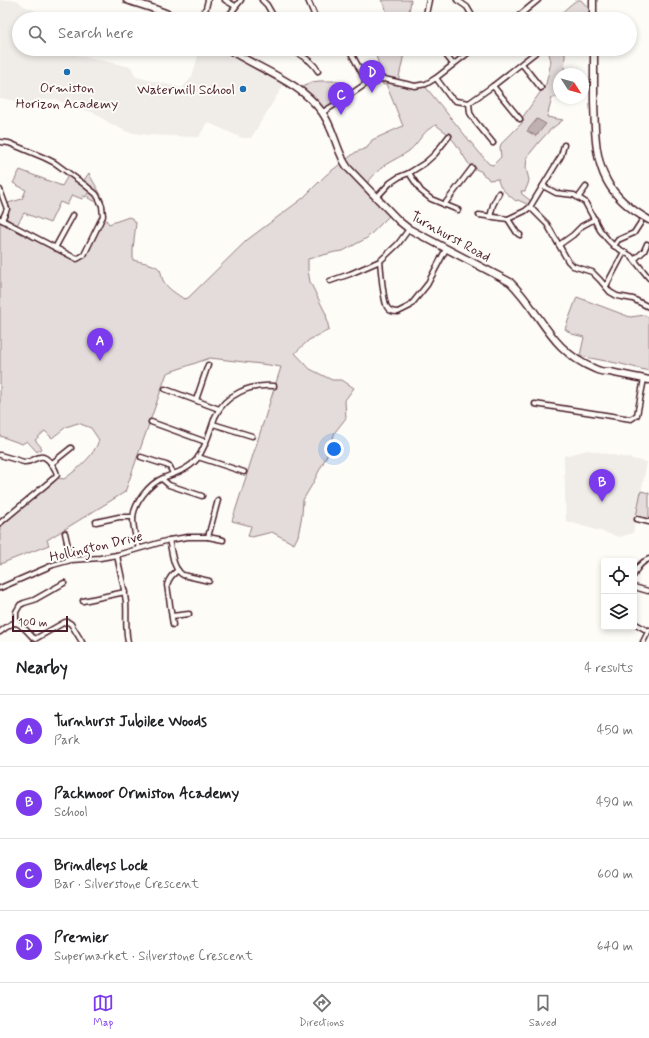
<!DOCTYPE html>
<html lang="en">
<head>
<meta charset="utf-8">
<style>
  :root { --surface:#fff; --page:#f6f6f6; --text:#202124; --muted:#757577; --line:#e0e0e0; --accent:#7c3aed }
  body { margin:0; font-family:Mynerve,sans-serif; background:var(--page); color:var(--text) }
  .controls { position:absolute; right:12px; bottom:12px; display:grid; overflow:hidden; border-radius:4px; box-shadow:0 2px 6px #0003 }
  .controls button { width:36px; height:36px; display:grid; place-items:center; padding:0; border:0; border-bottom:1px solid var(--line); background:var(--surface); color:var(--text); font:20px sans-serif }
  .compass { position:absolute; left:553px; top:68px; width:36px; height:36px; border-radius:50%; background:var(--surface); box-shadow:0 2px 6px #0003; rotate:126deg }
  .scale { position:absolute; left:12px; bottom:10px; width:56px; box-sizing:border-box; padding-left:4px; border:2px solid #4a1f2b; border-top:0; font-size:11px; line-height:14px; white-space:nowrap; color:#4a1f2b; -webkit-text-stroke:3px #fdfcf7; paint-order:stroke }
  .you { position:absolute; left:334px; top:449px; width:14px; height:14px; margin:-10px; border:3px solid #fff; border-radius:50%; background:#1a73e8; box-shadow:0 0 0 6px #1a73e833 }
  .badge { display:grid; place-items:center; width:26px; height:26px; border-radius:50%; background:var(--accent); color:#fff; font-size:13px; font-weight:700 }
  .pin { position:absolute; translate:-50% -33px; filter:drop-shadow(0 1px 2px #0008) }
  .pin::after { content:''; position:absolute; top:21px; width:14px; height:12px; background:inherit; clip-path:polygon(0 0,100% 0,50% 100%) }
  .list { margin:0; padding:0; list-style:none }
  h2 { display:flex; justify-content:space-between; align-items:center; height:52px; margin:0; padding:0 16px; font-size:17px }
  h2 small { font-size:13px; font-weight:400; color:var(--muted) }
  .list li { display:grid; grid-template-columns:26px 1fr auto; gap:12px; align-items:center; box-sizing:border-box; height:72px; padding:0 16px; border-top:1px solid var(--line) }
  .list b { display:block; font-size:15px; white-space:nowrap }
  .list p { margin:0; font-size:13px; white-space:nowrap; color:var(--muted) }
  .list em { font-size:13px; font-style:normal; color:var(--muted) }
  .icon { flex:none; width:22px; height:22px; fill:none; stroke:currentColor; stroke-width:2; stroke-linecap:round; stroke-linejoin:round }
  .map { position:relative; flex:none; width:649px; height:642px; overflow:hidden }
  .search { position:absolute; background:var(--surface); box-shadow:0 2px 6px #0003; left:12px; right:12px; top:12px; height:44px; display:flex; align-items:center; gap:10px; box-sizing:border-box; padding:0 14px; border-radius:22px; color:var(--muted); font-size:15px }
  .sheet { height:340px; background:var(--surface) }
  nav { display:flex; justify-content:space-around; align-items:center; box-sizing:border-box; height:56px; border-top:1px solid var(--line); background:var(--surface); font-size:11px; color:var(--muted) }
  nav a { display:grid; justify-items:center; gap:2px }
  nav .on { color:var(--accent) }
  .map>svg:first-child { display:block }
</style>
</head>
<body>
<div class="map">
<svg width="649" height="642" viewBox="0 0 649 642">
  <rect width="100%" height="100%" fill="#fdfcf7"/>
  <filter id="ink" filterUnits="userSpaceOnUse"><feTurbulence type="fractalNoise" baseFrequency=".025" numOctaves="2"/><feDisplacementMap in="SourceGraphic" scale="8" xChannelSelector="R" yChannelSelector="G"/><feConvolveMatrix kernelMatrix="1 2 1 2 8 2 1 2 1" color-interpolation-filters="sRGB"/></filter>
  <g filter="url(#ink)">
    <g fill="#f0ece8">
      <path d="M0,0H17L24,6L39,12L38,19H19V49H59L81,56L131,67L136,77L182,88L192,77L200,49H229L286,81L251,138H242L207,122L199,137L148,135L127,132L108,122L95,113L72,106L55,99L43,100L28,103L0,98Z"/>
      <path d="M588,450L647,462L633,533L620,537L566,521L564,456Z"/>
    </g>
    <g fill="#e3dcda" stroke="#967e82">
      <path d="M381,0H411L408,19H388L385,6Z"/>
      <path d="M577,0H581L591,11V19H555L569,6Z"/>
      <path d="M380,49H405L398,82L408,85H424L473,145L489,164L493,165L501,157L500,147L501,144L524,121L522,118L546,84L551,62L548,49H565V55L564,74H559V97L552,98L547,117L563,120L550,130L540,141L527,157L526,168L529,180L528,184L525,191H521L522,194L531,201L529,205L518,200L516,201C510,196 498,188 498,179L489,180L487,177L482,174V172L470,166L456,144L448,134L436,125C422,131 420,142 409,151C402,156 393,160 385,165C377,171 371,178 365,186L392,213L367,238L343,251L335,252L308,259V270L310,282L326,314L329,330L309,340L295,353L310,369L332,380H342L354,388L345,400L346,418L335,432L329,451L313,483L303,500L302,515L298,536L294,544L272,532L252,537L248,536L251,526L232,521L281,367L269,365L210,358L167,373L125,492L47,540L49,545L0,564V526L58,478L64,479C78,469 94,456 99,440L91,428L78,423L66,427L52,438L45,431L35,440L42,448L37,452L27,441L22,444L0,436V219L77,259L84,255L103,216L99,203L88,198L91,191L82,183L89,173C95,188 109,200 104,217L109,224L129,217L133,219L136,223L133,249V260C140,262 157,264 160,270C162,273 161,278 164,282C168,289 177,294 184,299L188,298L247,240L303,198L326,175L356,152L367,148L372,140L403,126L386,84L383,85L382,79H383L375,52Z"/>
      <path d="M319,81H335L344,84L348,88L357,91L323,112L299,89L312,82Z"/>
      <path d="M20,170L62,186L69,174L89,191L86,197L83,196L82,199L72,195L67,205L60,202L50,223L24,213L17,225L6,218L9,210L8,205V203L22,199L26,190L13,183Z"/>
      <path d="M577,297L630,317L645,315L649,318V371L621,364L580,356L584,337L572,334L565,329Z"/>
      <path d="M641,491L649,493V520L636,517Z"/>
    </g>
    <path fill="#c0b1b1" stroke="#91777b" d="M537,119L546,124L536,136L527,131Z"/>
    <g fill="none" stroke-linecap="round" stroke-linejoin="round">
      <defs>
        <g id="street">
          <path d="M225,0L235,6"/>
          <path d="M262,0L267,5L275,19"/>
          <path d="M308,0L316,19"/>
          <path d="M457,0L467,7L474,19"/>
          <path d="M200,18L206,8L208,0"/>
          <path d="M226,19L241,0"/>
          <path d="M425,19L429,0"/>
          <path d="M515,19L538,0"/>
          <path d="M292,49C302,57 311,59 318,71"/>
          <path d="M349,49L367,83"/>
          <path d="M441,49L453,64"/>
          <path d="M522,64L541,88"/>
          <path d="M436,78L450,97L456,101L469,103L493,86L540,49"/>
          <path d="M493,86L520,119"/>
          <path d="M469,103L470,113L475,121L493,143"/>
          <path d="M323,112L341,101L367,83L375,80L384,79L415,86L426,84L436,78L468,53L471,49"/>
          <path d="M0,142L9,143L45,158L55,163L85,185L96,194L99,199L102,206L103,216L84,255L77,259L0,219"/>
          <path d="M409,173L421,191L431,199L458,210"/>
          <path d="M543,186L556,193L574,195L585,202L600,230L608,240L614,246L631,256L649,278"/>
          <path d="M0,190L7,209L2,220"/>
          <path d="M377,197L390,183L399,177L409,173L425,163L435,154L449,136"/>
          <path d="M578,198L586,187"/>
          <path d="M444,205L472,168"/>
          <path d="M530,207L547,224L568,261L573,266L592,272L600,280L610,292L617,296L633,299L649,307"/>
          <path d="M479,215L508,219L525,211L530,207L561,156L564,145"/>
          <path d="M490,217L493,205L499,193"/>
          <path d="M508,219L517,233L520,235"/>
          <path d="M559,245L573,235L582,226L595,219"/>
          <path d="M614,246L618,240L634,233L641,222"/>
          <path d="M55,248L73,215"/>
          <path d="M635,259L644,251L647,244"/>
          <path d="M380,261C381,270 383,300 387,307C389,311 394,312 398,312L410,306L427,285L446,249"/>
          <path d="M330,281L350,274L380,261L398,244L409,229"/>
          <path d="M606,286L624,252"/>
          <path d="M165,389L219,409"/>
          <path d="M196,400L208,365"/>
          <path d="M535,404L631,419L637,415L644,379"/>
          <path d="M151,422L206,442"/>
          <path d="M213,424L252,436"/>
          <path d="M0,455L24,462C31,463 34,458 40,457C47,455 56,469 57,475L54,478L0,523"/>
          <path d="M141,457L166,465L170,467L173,474"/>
          <path d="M198,457L244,472"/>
          <path d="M51,464L71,448"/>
          <path d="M162,479L169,485L202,496"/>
          <path d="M637,519L649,522"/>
          <path d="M96,522L119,517H133"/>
          <path d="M65,533L71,560"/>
          <path d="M208,537L218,500"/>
          <path d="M169,540C172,550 172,569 183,575L209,581"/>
          <path d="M139,548C136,539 133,529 133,518C134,503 149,484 163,478C175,473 188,470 197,459C206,447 210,431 215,417C225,394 251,384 274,386"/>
          <path d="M117,555C120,571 124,586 126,602C127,615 125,629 128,642"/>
          <path d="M634,575C637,567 641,562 649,559"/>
          <path d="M634,587L648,591"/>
          <path d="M0,588L53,565L71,560L100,558L117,555L169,540L188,537H208L223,540"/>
          <path d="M83,601L125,592"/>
          <path d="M172,616L189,614"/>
          <path d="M16,623V612L20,605L24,603L34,600L64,583"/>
          <path d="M634,623L648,631"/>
          <path d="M173,625L167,585C169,578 172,575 178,570"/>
          <path d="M0,632C4,629 10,624 14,623C22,622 29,635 35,639L65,622H68L71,624L82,642"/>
          <path d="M643,642L649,630"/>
        </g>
        <g id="secondary">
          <path d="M127,0C144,6 162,10 178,19"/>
          <path d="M593,0V19"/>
          <path d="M228,49C259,69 300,82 322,112C332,126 335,143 342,157C343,161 346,165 348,168L399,221L409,229L510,282C541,312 550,351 595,369C599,371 605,372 610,372C623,375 636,377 649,380"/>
          <path d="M594,49C594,66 594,84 594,101C595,128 594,157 607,181C616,198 633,211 649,220"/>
        </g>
      </defs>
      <use href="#street" stroke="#4a1f2b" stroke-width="7"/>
      <use href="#secondary" stroke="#4a1f2b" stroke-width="9"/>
      <use href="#street" stroke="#fdfcf7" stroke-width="4"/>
      <use href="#secondary" stroke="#fdfcf7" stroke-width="6"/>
    </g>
  </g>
  <g fill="#1f6fb2" stroke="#fdfcf7" stroke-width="1.5">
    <circle cx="67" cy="72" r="4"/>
    <circle cx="243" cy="89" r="4"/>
  </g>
  <g text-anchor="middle" stroke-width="4" stroke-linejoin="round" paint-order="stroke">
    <g font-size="14" fill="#4a1f2b" stroke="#fdfcf7">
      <text x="67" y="92">Ormiston<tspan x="67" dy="16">Horizon Academy</tspan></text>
      <text x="235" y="94" text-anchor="end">Watermill School</text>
    </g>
    <g font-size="14" fill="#4a1f2b" stroke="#fdfcf7">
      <text transform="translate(451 236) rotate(29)" y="5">Turnhurst Road</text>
      <text transform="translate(96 546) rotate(-13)" y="5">Hollington Drive</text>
    </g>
  </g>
</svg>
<div class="controls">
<button><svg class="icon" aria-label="locate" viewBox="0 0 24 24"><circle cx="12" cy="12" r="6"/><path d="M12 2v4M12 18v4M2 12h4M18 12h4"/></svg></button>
<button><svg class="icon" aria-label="layers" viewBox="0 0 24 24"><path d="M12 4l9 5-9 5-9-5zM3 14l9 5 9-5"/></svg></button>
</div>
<svg class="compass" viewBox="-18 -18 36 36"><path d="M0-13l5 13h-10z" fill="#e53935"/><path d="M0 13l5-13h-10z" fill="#757577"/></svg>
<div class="scale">100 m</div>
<div class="you"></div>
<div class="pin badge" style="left:100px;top:361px">A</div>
<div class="pin badge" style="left:602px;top:502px">B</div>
<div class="pin badge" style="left:341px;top:115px">C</div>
<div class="pin badge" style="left:372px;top:93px">D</div>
<div class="search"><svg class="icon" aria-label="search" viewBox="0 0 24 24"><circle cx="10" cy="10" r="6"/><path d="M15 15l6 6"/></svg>Search here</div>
</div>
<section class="sheet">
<h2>Nearby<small>4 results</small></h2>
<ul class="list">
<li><span class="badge">A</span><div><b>Turnhurst Jubilee Woods</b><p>Park</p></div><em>450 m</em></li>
<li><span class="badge">B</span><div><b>Packmoor Ormiston Academy</b><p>School</p></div><em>490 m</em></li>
<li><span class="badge">C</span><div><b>Brindleys Lock</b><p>Bar · Silverstone Crescent</p></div><em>600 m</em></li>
<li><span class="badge">D</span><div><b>Premier</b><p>Supermarket · Silverstone Crescent</p></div><em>640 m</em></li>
</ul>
</section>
<nav>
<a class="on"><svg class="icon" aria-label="map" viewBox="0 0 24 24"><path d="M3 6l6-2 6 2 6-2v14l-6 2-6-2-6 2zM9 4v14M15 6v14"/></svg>Map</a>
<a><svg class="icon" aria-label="directions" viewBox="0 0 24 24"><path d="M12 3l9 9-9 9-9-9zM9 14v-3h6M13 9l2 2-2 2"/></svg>Directions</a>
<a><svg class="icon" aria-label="saved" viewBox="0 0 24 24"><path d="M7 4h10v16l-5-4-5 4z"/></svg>Saved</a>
</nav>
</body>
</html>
